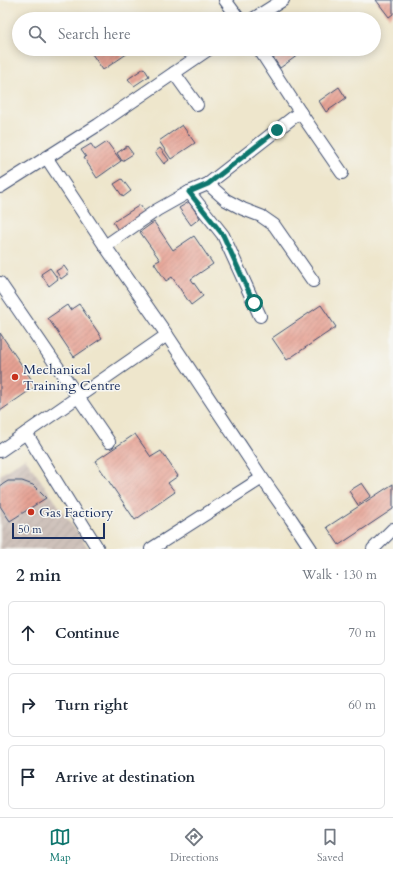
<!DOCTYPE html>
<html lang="en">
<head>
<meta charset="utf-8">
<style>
  :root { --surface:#fff; --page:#f6f6f7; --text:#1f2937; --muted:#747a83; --line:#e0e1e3; --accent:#0f766e }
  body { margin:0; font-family:Cardo,serif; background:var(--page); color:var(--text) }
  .scale { position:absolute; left:12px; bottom:10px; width:93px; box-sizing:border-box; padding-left:4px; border:2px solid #1b2f5e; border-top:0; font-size:11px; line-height:14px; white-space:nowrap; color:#1b2f5e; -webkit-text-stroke:3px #f6f6f2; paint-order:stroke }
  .stop { position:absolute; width:12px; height:12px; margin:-9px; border:3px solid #0f766e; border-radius:50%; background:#fff }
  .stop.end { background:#0f766e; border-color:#fff; box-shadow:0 1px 4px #0008 }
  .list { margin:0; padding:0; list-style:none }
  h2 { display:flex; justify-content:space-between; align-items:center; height:52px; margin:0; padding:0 16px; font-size:17px }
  h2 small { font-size:13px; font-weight:400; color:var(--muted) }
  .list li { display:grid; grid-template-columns:26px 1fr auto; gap:12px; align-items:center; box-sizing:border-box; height:64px; margin:0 8px 8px; padding:0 8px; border:1px solid var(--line); border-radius:6px }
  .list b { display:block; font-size:15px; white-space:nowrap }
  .list em { font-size:13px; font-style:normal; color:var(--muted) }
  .icon { flex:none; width:22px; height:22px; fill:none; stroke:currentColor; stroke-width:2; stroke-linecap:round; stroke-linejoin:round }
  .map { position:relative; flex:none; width:393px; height:549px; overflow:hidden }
  .search { position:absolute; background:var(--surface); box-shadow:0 2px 10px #0003; left:12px; right:12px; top:12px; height:44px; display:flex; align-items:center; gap:10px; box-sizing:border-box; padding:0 14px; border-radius:22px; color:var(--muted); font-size:15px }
  .sheet { height:268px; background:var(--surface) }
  nav { display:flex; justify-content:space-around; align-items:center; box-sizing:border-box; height:56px; border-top:1px solid var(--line); background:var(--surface); font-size:11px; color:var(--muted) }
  nav a { display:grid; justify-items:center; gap:2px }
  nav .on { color:var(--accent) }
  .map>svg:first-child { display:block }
</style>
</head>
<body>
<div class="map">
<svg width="393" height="549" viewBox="0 0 393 549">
  <defs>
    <pattern id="industrial-furrows" width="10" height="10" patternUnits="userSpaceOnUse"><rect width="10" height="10" fill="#cec1ba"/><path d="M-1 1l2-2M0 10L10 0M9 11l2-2" fill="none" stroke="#b0a6a2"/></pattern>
    <pattern id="building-hatch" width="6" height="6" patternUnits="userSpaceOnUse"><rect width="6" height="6" fill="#e6a193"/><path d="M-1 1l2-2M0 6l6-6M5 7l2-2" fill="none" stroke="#ba847b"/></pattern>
  </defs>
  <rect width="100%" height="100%" fill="#f6f6f2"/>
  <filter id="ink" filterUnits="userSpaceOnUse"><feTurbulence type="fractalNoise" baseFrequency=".025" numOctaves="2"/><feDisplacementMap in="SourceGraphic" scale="8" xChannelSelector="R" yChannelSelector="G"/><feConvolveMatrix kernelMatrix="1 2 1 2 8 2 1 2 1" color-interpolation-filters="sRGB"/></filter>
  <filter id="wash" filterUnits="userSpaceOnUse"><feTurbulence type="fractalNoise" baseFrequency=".012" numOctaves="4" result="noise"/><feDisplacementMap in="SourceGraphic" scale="16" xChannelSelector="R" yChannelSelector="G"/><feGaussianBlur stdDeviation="0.9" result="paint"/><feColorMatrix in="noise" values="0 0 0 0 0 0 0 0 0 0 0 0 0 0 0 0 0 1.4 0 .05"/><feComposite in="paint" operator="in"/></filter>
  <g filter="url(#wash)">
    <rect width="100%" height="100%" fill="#eee6cc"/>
    <path fill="url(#industrial-furrows)" d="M25,458L89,549H0V475Z"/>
    <g id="blocks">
      <g fill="url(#building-hatch)">
        <path d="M376,0H393V14L389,17Z"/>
        <path d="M94,49H134L103,70L90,51Z"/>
        <path d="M279,49H305V50L280,68L271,54Z"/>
        <path d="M144,68L149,76L134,86L128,79Z"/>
        <path d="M339,87L346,98L326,112L319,101Z"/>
        <path d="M182,125L195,143L171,159L159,141Z"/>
        <path d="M107,142L121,161L97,178L84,158L86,157L81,150L91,144L95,150Z"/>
        <path d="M127,146L133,154L122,161L117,153Z"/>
        <path d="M160,148L169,160L164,164L155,152Z"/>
        <path d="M122,179L131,191L123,197L114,184Z"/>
        <path d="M189,202L200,218L191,225L179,208Z"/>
        <path d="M140,205L147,215L119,232L113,222Z"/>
        <path d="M154,222L173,250L194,236L213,264L191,279L203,296L191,305L172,277L166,281L154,263L160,260L140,232Z"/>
        <path d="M64,266L69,273L61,279L56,271Z"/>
        <path d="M50,268L58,279L49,286L41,274Z"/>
        <path d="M79,304L102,338L74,357L48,318L67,305L70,310Z"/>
        <path d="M321,305L336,327L287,360L272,338Z"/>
        <path d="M0,333L36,386L0,411Z"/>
        <path d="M135,434L151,457L161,451L178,476L168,483L175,492L135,520L95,461Z"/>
        <path d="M8,481H22L33,485L46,498L10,521L0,506V486Z"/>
        <path d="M362,483L371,496L358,505L349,491Z"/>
        <path d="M393,484V509L339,545L327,527Z"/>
      </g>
    </g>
  </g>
  <g filter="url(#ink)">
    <use href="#blocks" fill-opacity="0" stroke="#3b4a6e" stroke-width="1"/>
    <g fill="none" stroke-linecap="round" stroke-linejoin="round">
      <defs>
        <g id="street">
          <path d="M225,0L239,19"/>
          <path d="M253,19L283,0"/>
          <path d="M259,49L300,112L342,173"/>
          <path d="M174,73L197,105"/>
          <path d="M46,157L105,246L167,335L262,478L291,519L311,549"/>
          <path d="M208,184L226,200L243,209L261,216L274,225L313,281"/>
          <path d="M0,187L98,125L209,49"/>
          <path d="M189,192L223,235L260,316"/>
          <path d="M105,246L157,210L189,192L208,184L300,112"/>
          <path d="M0,283L109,442"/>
          <path d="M26,433L98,549"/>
          <path d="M0,451L167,335"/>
          <path d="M151,549L262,478"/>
          <path d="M373,549L393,529"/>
        </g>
      </defs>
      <use href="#street" stroke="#3b4a6e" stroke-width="14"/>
      <use href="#street" stroke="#fff" stroke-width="12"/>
    </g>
  </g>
  <g fill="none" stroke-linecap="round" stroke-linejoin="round" filter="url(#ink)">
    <path stroke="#0f766e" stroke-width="5" d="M254,303L223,235L189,192L208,184L277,130"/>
  </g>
  <g fill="#c8321e" stroke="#f6f6f2" stroke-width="1.5">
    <circle cx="15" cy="377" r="4"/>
    <circle cx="31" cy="512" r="4"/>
  </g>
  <g text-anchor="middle" stroke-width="3" stroke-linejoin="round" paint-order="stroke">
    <g font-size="14" fill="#1b2f5e" stroke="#f6f6f2" text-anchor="start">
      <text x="23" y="374">Mechanical<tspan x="23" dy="16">Training Centre</tspan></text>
      <text x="39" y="517">Gas Factiory</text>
    </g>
  </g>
</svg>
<div class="scale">50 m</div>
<div class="stop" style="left:254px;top:303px"></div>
<div class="stop end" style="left:277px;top:130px"></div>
<div class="search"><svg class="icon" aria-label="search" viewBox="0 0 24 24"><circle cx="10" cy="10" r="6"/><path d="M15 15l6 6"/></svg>Search here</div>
</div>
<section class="sheet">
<h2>2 min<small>Walk · 130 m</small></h2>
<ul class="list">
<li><svg class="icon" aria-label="ahead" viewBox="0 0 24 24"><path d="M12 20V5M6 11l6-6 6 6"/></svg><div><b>Continue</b></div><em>70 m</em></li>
<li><svg class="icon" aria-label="right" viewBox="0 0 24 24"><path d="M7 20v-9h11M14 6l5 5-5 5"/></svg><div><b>Turn right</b></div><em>60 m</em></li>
<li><svg class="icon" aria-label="arrive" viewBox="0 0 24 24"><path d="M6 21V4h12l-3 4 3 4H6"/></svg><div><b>Arrive at destination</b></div></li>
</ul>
</section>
<nav>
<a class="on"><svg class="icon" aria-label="map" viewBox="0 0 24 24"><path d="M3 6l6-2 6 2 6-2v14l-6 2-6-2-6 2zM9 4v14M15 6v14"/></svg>Map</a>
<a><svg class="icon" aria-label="directions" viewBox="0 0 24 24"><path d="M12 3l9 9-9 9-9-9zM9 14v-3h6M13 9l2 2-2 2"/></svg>Directions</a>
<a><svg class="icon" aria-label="saved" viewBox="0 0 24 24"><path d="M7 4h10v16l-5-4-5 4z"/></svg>Saved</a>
</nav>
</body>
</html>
